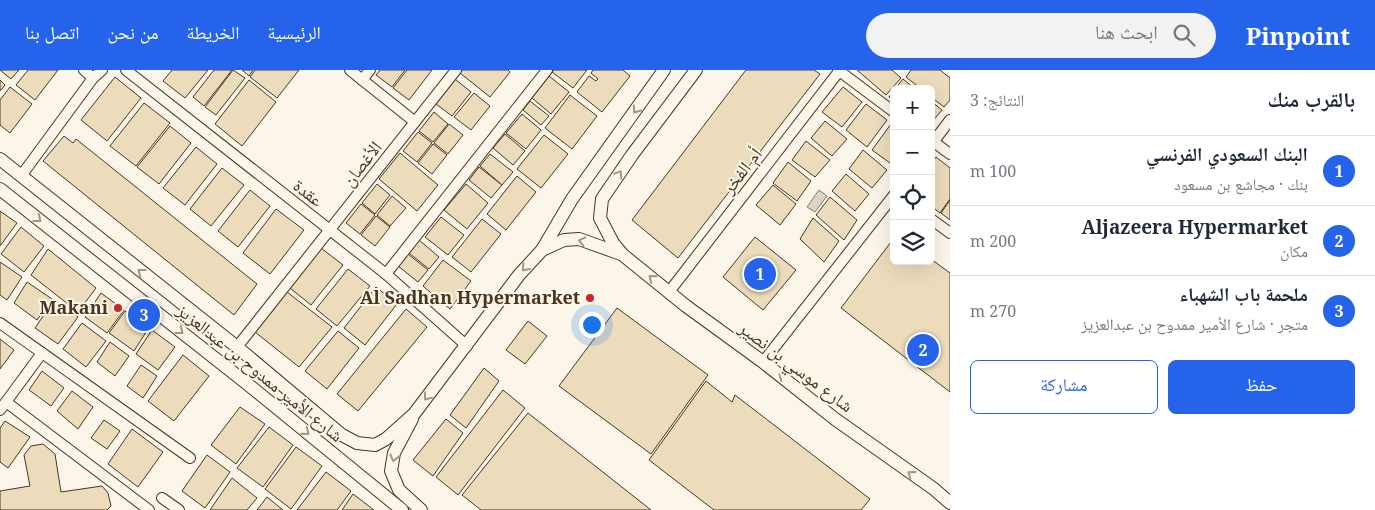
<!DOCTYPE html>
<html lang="ar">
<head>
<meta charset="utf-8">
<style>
  :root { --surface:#fff; --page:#f2f2f3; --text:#1f2937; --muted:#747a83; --line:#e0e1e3; --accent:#2563eb }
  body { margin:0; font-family:"Noto Serif","Noto Naskh Arabic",serif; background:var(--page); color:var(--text); direction:rtl }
  .controls { position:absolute; right:15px; top:15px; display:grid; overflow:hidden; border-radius:8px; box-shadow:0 5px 20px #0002 }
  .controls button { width:45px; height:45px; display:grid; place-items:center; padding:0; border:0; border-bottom:1px solid var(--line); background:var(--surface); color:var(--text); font:25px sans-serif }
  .you { position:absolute; left:591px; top:254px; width:18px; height:18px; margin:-12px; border:4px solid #fff; border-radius:50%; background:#1a73e8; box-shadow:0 0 0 8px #1a73e833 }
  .badge { display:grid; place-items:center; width:32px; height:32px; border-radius:50%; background:var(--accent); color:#fff; font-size:16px; font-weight:700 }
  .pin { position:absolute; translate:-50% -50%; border:2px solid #fff; box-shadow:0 1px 5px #0006 }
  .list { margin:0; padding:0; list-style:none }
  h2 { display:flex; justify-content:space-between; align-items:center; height:65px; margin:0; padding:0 20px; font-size:21px }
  h2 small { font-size:16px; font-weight:400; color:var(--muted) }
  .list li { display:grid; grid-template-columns:32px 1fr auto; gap:15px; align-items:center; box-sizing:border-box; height:70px; padding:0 20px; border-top:1px solid var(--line) }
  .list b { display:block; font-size:19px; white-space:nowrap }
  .list p { margin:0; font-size:16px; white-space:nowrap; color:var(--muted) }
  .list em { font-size:16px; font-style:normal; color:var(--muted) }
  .actions { display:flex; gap:10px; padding:15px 20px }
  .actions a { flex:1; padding:11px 0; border:1px solid var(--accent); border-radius:8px; text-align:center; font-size:18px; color:var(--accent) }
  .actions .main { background:var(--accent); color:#fff }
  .icon { flex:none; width:28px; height:28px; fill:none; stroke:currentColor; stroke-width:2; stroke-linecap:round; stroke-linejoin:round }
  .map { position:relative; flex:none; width:950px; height:440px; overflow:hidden; direction:ltr }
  header { display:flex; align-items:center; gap:30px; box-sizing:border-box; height:70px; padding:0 25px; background:var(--accent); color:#fff }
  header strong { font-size:24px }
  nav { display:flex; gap:28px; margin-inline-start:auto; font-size:18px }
  .search { width:350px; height:45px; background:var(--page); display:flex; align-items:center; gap:12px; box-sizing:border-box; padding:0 18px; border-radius:28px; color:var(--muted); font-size:19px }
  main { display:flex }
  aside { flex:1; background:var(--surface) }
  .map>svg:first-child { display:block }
</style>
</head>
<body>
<header>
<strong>Pinpoint</strong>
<div class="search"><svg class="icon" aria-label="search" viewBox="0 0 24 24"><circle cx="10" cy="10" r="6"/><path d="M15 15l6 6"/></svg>ابحث هنا</div>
<nav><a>الرئيسية</a><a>الخريطة</a><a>من نحن</a><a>اتصل بنا</a></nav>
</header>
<main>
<aside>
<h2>بالقرب منك<small>النتائج: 3</small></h2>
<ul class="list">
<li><span class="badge">1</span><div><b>البنك السعودي الفرنسي</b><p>بنك · مجاشع بن مسعود</p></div><em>100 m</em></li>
<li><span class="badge">2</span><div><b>Aljazeera Hypermarket</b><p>مكان</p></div><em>200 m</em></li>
<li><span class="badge">3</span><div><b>ملحمة باب الشهباء</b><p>متجر · شارع الأمير ممدوح بن عبدالعزيز</p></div><em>270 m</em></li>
</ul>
<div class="actions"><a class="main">حفظ</a><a>مشاركة</a></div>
</aside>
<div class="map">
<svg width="950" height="440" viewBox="0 0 950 440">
  <rect width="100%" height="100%" fill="#fbf6e9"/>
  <path fill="#dcd4c6" stroke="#887966" d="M819,120L827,126L815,142L807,137Z"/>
  <g fill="#ecdcbc" stroke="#4a3520">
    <path d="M0,0H19L11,9Z"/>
    <path d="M28,0H58L35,30L16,15Z"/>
    <path d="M172,0H208L185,28L163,11Z"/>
    <path d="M214,0H232L204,36L193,27Z"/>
    <path d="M233,0L245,8L216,45L205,37Z"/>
    <path d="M242,0H253L249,6Z"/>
    <path d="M255,0H299L277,28L250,7Z"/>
    <path d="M380,0H405L392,17L376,5Z"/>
    <path d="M407,0H432L409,30L393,18Z"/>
    <path d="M462,0H508L510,2L490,27L460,3Z"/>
    <path d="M554,0H587L573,18L552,2Z"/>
    <path d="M593,0H623L630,6L602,42L577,22L589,6L596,11L598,9L591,3Z"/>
    <path d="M746,0H814L820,4L678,188L632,150Z"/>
    <path d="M857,0H892L901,8L886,25Z"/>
    <path d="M911,0H940L950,8V30L944,37L931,27V19H921L906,7Z"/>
    <path d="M549,6L569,22L551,44L532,28Z"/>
    <path d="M115,7L141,28L107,71L81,50Z"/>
    <path d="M455,9L471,22L452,46L436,34Z"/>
    <path d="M903,9L915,19H895Z"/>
    <path d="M0,10L5,15L0,21Z"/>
    <path d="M249,10L276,32L242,76L215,54Z"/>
    <path d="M10,17L32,34L10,63L0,55V30Z"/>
    <path d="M843,17L862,32L842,57L822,42Z"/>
    <path d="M894,20V31L889,27Z"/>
    <path d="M474,23L490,36L471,60L454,47Z"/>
    <path d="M570,25L597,46L572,79L545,58Z"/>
    <path d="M530,31L549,46L541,55L523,40Z"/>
    <path d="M931,31L942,40L931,53Z"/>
    <path d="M144,33L170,53L136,96L110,76Z"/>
    <path d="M866,34L887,50L867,77L846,60Z"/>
    <path d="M434,42L448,54L433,72L419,61Z"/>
    <path d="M522,44L541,60L526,79L506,63Z"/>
    <path d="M825,51L847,69L832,86L811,68Z"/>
    <path d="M449,54L463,65L448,84L434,73Z"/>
    <path d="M891,54L894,57V96L872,80Z"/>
    <path d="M170,56L191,73L159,114L137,97Z"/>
    <path d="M418,62L432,73L417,92L403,81Z"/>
    <path d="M505,64L525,81L513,95L493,78Z"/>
    <path d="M544,65L568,84L541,118L517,99Z"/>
    <path d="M64,66L73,73L76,69L257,214L234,245L43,91Z"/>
    <path d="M806,71L830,90L815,107L792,90Z"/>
    <path d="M433,74L447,85L432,104L418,93Z"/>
    <path d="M196,77L217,94L185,135L163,118Z"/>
    <path d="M863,80L887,100L872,118L849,99Z"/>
    <path d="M400,83L438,115L417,141L379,109Z"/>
    <path d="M490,84L513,102L502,115L480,96Z"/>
    <path d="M936,87L950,98V129L940,143L931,136V94Z"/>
    <path d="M788,92L811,111L797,131L773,113Z"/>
    <path d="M479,97L502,115L491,128L469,110Z"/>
    <path d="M222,98L244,115L211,156L190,139Z"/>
    <path d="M846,104L869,124L855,141L832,121Z"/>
    <path d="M517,106L536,122L506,160L487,144Z"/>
    <path d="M377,114L390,125L375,144L362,133Z"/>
    <path d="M466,114L488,133L467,159L444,140Z"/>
    <path d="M773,115L796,134L780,155L756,135Z"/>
    <path d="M250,120L270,136L238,177L218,161Z"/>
    <path d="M392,126L406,138L390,156L377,145Z"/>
    <path d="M830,127L857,150L844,170L816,145Z"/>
    <path d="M950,130V150L941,143Z"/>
    <path d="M361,134L375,145L360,164L346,153Z"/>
    <path d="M276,139L304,160L270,204L243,183Z"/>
    <path d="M0,141L17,153L0,176Z"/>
    <path d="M376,146L390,157L375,176L361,165Z"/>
    <path d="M441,147L464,165L448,185L425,167Z"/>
    <path d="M813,148L839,171L824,192L800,169Z"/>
    <path d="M482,149L501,164L471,202L452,187Z"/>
    <path d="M21,157L44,176L24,202L1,184Z"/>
    <path d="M755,167L796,200L763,240L723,207Z"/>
    <path d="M894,168V191H931V189L950,203V322L841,238Z"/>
    <path d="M419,170L439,187L429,199L409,183Z"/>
    <path d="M321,178L343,195L311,235L290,218Z"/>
    <path d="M48,179L96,218L78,242L31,205Z"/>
    <path d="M408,184L428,200L418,212L398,196Z"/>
    <path d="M443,190L471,211L450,239L423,216Z"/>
    <path d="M0,192L22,207L7,230L0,225Z"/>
    <path d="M348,199L370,216L337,256L316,239Z"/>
    <path d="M27,212L52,229L37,250L14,233Z"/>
    <path d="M376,217L397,234L365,275L344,258Z"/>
    <path d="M287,222L332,257L299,297L255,262Z"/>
    <path d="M101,223L124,240L107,263L85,247Z"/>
    <path d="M54,230L78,247L58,274L35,258Z"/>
    <path d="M617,238L708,305L651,384L559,316Z"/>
    <path d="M406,239L427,257L358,341L337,324Z"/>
    <path d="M125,241L148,259L134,281L109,263Z"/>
    <path d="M528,251L547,266L525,294L506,280Z"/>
    <path d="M82,253L106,271L86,297L63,279Z"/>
    <path d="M152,260L175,277L158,300L136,284Z"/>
    <path d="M338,261L359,278L327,319L305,301Z"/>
    <path d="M0,269L14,280L0,299Z"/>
    <path d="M110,272L129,286L115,306L97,292Z"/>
    <path d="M183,285L209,306L174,351L148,331Z"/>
    <path d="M141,295L157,306L143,328L127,316Z"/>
    <path d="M484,298L499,311L466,358L450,345Z"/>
    <path d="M42,301L64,318L51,336L29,320Z"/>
    <path d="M706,311L732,332L735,325L870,429L861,440H714L649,390Z"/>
    <path d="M503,320L525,338L458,425L436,407Z"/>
    <path d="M72,321L93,337L78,359L57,341Z"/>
    <path d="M240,337L265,354L236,394L211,375Z"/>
    <path d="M528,343L651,440H481L462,425Z"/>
    <path d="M446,349L463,363L433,406L413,390Z"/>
    <path d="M104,350L120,361L107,379L91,368Z"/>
    <path d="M5,351L30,367L8,398L0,392V358Z"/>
    <path d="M269,357L293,375L263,417L237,398Z"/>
    <path d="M132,359L163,382L138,417L108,394Z"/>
    <path d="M43,374L55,384L61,422L102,416L108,423L111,436L107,440H0V421L30,416L24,385L31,376Z"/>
    <path d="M296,377L322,396L291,439L265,419Z"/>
    <path d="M207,385L230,402L205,438L182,421Z"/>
    <path d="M326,402L351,421L337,440H297Z"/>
    <path d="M232,408L257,428L247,440H210Z"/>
    <path d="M353,424L374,440H342Z"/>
    <path d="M267,427L283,440H257Z"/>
  </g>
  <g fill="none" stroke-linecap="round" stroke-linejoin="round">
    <defs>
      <g id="minor">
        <path d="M84,0L93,8"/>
        <path d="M126,0L386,204L467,276"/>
        <path d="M350,0L415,52"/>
        <path d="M838,0L894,42"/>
        <path d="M362,10L370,0"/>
        <path d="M931,70L950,84"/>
        <path d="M931,75L950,50"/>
        <path d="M21,106L93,8L102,0"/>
        <path d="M931,149L950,163"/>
        <path d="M386,204L547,0"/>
        <path d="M669,222L840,0"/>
        <path d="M0,253L190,388"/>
        <path d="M237,277L456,0"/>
        <path d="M763,292L894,125"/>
        <path d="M6,332L149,440"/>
        <path d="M0,340L42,283"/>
        <path d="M162,428L179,440"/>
      </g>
      <g id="tertiary">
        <path d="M696,0L632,85L602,129L600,148L613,173L623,185L686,236L763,292L835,349L934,419L950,433"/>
        <path d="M0,89L237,277L342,365L357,373L375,375L386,369L414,344L519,205L542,180L572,129L664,0"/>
        <path d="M0,119L245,312L402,440"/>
        <path d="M542,180L564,170L579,169L621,184"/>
        <path d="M412,349L394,383L391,401L399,420L421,440"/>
      </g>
    </defs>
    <use href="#minor" stroke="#4a3520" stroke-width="12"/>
    <use href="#tertiary" stroke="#4a3520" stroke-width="14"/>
    <use href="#minor" stroke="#fbf6e9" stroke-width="10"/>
    <use href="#tertiary" stroke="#fbf6e9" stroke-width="12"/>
  </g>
  <defs><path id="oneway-chevron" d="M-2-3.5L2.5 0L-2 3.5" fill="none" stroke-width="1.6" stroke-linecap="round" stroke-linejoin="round" transform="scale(1.25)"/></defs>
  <g stroke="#a29684">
    <use href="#oneway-chevron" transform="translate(636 40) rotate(126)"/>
    <use href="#oneway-chevron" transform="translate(619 104) rotate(-56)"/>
    <use href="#oneway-chevron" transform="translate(38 149) rotate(38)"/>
    <use href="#oneway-chevron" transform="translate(582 171) rotate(-167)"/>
    <use href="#oneway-chevron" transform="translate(525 198) rotate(132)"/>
    <use href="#oneway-chevron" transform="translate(141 202) rotate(-142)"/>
    <use href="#oneway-chevron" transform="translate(652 208) rotate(-141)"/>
    <use href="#oneway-chevron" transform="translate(180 261) rotate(38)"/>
    <use href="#oneway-chevron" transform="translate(782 306) rotate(-142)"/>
    <use href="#oneway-chevron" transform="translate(427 327) rotate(127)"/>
    <use href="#oneway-chevron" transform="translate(306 362) rotate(39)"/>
    <use href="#oneway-chevron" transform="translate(394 388) rotate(104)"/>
    <use href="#oneway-chevron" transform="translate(911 404) rotate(-144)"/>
  </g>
  <g fill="#c62828" stroke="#fbf6e9" stroke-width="2">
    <circle cx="590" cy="228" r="5"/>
    <circle cx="118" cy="238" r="5"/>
  </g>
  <g text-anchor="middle" stroke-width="4" stroke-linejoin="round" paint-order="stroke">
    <g font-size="18" fill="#4a3520" stroke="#fbf6e9">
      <text transform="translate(362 94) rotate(-52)" y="6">الأغصان</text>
      <text transform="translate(742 101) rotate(-52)" y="6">أم الفخر</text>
      <text transform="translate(308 123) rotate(38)" y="6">عقدة</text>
      <text transform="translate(796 297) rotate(37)" y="6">شارع موسي بن نصير</text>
      <text transform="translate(260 303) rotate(39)" y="6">شارع الأمير ممدوح بن عبدالعزيز</text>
    </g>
    <g font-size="18" font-weight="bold" fill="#4a3520" stroke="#fbf6e9" text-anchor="end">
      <text x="580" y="234">Al Sadhan Hypermarket</text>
      <text x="108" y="244">Makani</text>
    </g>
  </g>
</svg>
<div class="controls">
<button>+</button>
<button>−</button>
<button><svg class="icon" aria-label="locate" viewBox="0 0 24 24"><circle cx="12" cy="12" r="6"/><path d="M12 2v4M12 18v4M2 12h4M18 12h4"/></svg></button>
<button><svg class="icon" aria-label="layers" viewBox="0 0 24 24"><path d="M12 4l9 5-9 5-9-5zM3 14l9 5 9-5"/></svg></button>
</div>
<div class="you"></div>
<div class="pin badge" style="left:760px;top:204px">1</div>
<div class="pin badge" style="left:923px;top:280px">2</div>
<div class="pin badge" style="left:144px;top:245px">3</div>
</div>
</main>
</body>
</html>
